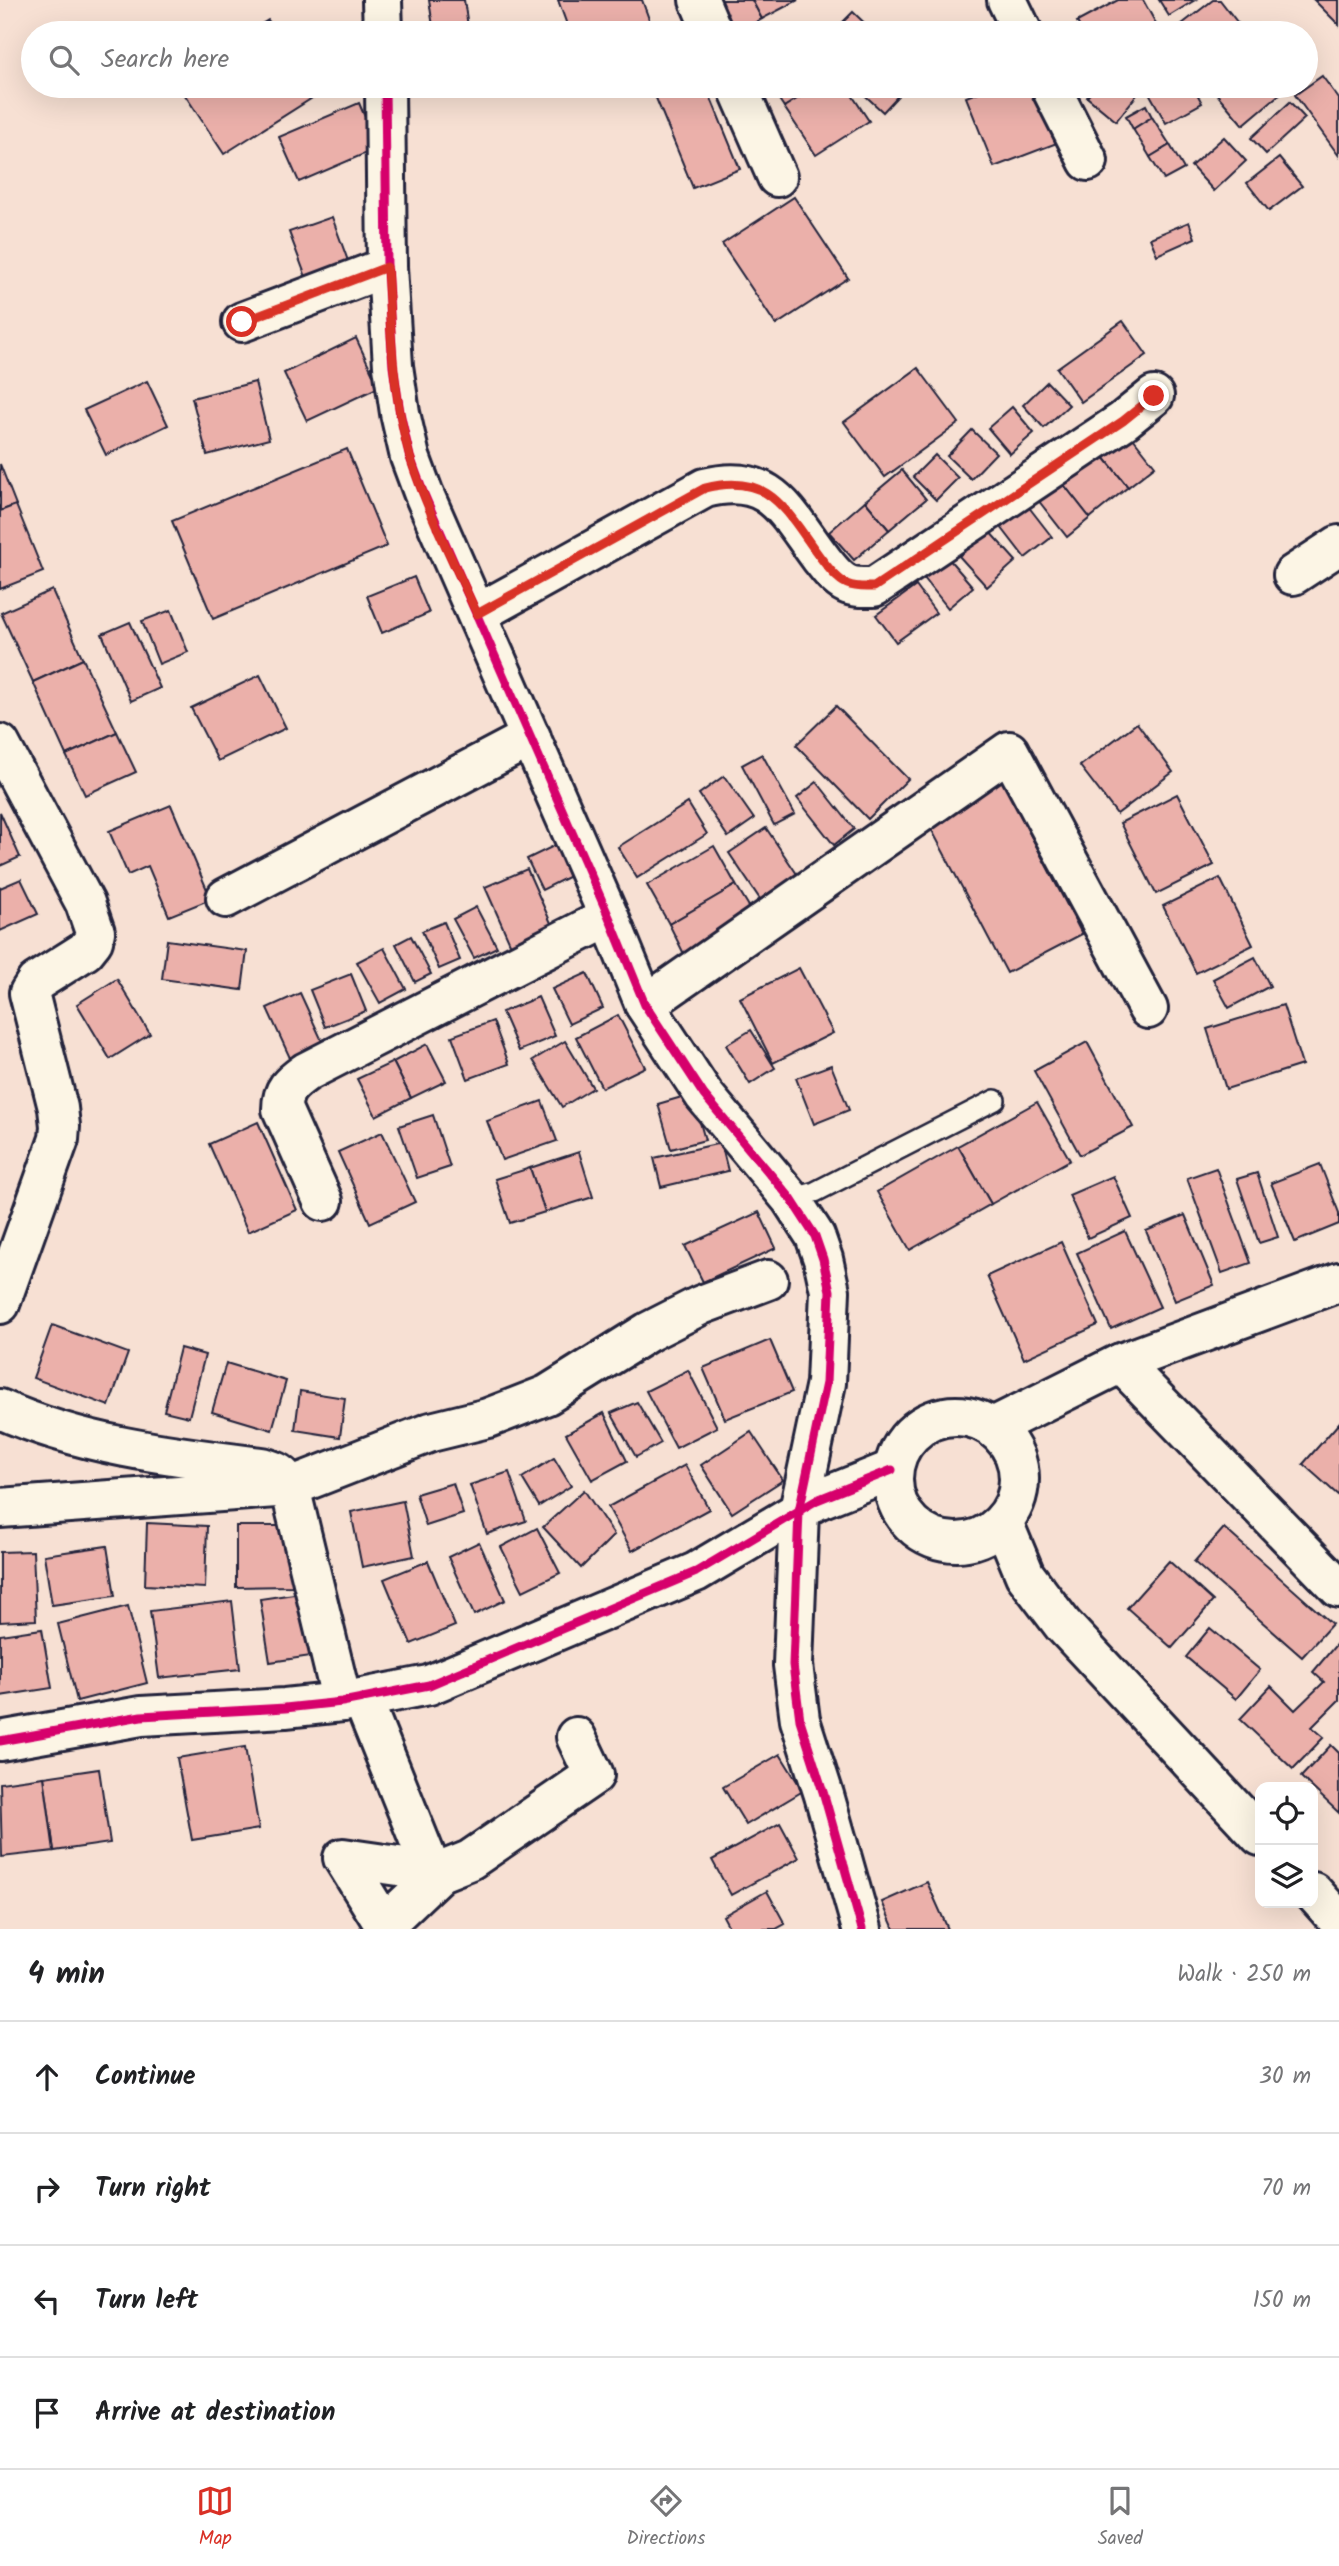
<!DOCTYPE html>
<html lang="en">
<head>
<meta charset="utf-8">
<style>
  :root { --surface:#fff; --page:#f6f6f6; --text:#202124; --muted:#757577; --line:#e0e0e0; --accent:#d93025 }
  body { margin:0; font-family:Kalam,sans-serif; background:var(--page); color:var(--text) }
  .controls { position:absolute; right:21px; bottom:21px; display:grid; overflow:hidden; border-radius:14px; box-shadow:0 7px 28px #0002 }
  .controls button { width:63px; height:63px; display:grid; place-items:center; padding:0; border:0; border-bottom:2px solid var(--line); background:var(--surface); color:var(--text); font:35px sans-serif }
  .stop { position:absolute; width:21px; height:21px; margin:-16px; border:5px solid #d93025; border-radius:50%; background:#fff }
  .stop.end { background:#d93025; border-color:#fff; box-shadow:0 2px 7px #0008 }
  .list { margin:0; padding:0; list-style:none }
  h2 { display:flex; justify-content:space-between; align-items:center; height:91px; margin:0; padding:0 28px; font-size:30px }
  h2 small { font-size:23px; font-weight:400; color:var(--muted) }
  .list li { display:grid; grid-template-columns:46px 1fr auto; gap:21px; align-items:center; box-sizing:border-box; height:112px; padding:0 28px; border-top:2px solid var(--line) }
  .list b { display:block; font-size:26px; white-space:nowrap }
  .list em { font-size:23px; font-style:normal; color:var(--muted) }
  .icon { flex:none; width:38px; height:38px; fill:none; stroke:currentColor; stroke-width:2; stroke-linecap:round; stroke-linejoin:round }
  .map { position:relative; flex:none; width:1339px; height:1929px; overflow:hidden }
  .search { position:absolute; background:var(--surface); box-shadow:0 7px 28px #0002; left:21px; right:21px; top:21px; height:77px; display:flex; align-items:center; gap:18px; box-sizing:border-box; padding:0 24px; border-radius:38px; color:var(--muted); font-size:26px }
  .sheet { height:539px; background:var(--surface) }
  nav { display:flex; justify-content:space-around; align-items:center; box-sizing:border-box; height:98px; border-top:2px solid var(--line); background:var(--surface); font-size:19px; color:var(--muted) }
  nav a { display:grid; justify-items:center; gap:4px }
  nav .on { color:var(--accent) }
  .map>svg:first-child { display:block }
</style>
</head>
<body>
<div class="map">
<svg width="1339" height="1929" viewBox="0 0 1339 1929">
  <rect width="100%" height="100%" fill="#f7e0d3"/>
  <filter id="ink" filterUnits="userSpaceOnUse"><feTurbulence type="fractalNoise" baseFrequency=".0143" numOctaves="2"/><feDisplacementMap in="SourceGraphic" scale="14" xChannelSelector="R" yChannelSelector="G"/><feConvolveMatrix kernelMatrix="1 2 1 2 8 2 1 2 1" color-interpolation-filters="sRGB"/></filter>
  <g filter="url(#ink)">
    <g fill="#ebb0aa" stroke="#22223b" stroke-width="2">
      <path d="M429,0H464L469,33H434Z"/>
      <path d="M558,0H642L654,33H570Z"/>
      <path d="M703,0H752L762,19L736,33H721Z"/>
      <path d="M752,0H798L762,19Z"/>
      <path d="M1118,0H1143L1159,29L1151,33H1083L1077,22Z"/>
      <path d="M1159,0H1195L1169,16Z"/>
      <path d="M1213,0H1220L1244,31L1241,33H1175L1173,31Z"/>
      <path d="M1314,0H1339V25Z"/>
      <path d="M853,12L875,33H832Z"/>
      <path d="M268,20L277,33H247Z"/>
      <path d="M1322,76L1339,99V156L1295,95Z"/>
      <path d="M179,86H311L317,95L224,154Z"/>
      <path d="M651,86H706L740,169L693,188Z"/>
      <path d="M770,86H818L784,107Z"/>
      <path d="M818,86H846L869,121L816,155L784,107Z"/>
      <path d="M859,86H907L883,112L857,88Z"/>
      <path d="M994,86H1034L1057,143L994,167L966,97Z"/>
      <path d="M1096,86H1144L1116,121L1087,97Z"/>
      <path d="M1158,86H1193L1202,103L1166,123L1148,91Z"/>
      <path d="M1210,86H1287L1288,87L1243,125Z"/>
      <path d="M1290,102L1305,118L1266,154L1251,138Z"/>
      <path d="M359,103L378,148L299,182L279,137Z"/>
      <path d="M1146,105L1152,117L1133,129L1126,116Z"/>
      <path d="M1152,117L1170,145L1150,157L1133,129Z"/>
      <path d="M1224,137L1246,161L1214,191L1191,166Z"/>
      <path d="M1170,145L1184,169L1164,180L1150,157Z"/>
      <path d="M1279,158L1302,186L1269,211L1247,183Z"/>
      <path d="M794,197L848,278L776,325L722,244Z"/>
      <path d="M332,217L348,261L306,277L289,232Z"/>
      <path d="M1189,222L1195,238L1157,255L1150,238Z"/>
      <path d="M1123,321L1147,355L1081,402L1057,368Z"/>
      <path d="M356,338L379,387L307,421L284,373Z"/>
      <path d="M918,368L959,423L885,477L844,422Z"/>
      <path d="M147,381L168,425L106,455L84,410Z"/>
      <path d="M255,382L269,439L207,455L192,398Z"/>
      <path d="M1047,382L1069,405L1044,428L1023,405Z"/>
      <path d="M1012,407L1034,433L1010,454L988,428Z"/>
      <path d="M1126,429L1155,466L1128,487L1099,451Z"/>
      <path d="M972,430L996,453L971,479L947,456Z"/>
      <path d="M347,449L387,546L213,619L172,521Z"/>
      <path d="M1099,451L1128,487L1090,518L1061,481Z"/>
      <path d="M935,455L958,478L936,500L913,477Z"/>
      <path d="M0,464L16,505L0,511Z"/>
      <path d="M902,470L926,499L889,530L865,501Z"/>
      <path d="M1061,481L1090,518L1067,537L1038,500Z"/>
      <path d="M865,501L889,530L854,560L829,532Z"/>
      <path d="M16,505L43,572L0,589V511Z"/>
      <path d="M1028,506L1052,537L1025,558L1001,527Z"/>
      <path d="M988,530L1016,561L987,587L959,556Z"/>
      <path d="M948,558L973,587L948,608L924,578Z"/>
      <path d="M414,577L429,613L382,633L367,596Z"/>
      <path d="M916,586L936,613L896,642L876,615Z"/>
      <path d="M52,590L83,659L33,682L1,613Z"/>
      <path d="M171,610L188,652L159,664L142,621Z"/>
      <path d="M130,622L160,688L131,701L102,634Z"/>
      <path d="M83,659L117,732L66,755L33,682Z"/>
      <path d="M260,675L286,728L218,761L191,708Z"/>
      <path d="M836,706L908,779L868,819L796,745Z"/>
      <path d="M1137,723L1173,772L1117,814L1080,766Z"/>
      <path d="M117,732L136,772L85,795L66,755Z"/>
      <path d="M762,754L795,814L774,825L742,765Z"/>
      <path d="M724,776L754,819L728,837L699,794Z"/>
      <path d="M1002,780L1082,934L1007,973L926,819Z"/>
      <path d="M817,782L854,829L834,845L797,798Z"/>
      <path d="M1177,794L1214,865L1156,894L1120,823Z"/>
      <path d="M688,803L707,834L637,878L618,847Z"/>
      <path d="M171,805L211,899L169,916L148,866L128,875L109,831Z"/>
      <path d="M0,812L20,857L0,866Z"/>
      <path d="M766,828L803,883L766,908L729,853Z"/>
      <path d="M566,840L582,870L542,890L527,859Z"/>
      <path d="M714,846L736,885L669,924L647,885Z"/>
      <path d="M527,869L555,932L513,950L485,887Z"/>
      <path d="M1220,878L1253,945L1196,973L1163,906Z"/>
      <path d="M21,879L38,914L0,931V888Z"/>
      <path d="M736,885L753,913L687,960L669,924Z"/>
      <path d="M476,907L497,947L474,958L453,919Z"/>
      <path d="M444,922L460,960L439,969L422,931Z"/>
      <path d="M411,936L431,974L415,982L396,944Z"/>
      <path d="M167,940L247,951L242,990L162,979Z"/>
      <path d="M384,948L406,989L380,1003L357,962Z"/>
      <path d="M1255,957L1270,986L1229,1008L1213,979Z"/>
      <path d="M799,968L833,1033L773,1063L740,998Z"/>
      <path d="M587,973L603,1008L569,1024L552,989Z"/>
      <path d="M351,974L366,1011L325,1027L310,990Z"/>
      <path d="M117,979L150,1034L110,1059L77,1004Z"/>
      <path d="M300,993L323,1043L290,1058L267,1008Z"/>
      <path d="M538,997L555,1036L519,1051L502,1012Z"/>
      <path d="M1283,1005L1302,1065L1226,1089L1207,1029Z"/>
      <path d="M618,1015L645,1067L602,1088L576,1037Z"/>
      <path d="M493,1021L509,1064L468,1079L452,1036Z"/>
      <path d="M751,1030L775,1068L750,1084L726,1045Z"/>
      <path d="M565,1041L593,1088L562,1107L533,1060Z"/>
      <path d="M1087,1042L1133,1127L1080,1155L1034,1071Z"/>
      <path d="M427,1044L446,1081L411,1098L393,1062Z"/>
      <path d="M393,1062L411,1098L376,1116L357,1079Z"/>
      <path d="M831,1065L849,1110L814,1124L796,1078Z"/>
      <path d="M692,1094L705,1140L671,1149L658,1104Z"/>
      <path d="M542,1101L557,1141L502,1160L487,1121Z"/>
      <path d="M1037,1102L1070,1160L991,1204L958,1146Z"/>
      <path d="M433,1115L450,1167L417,1178L399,1126Z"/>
      <path d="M258,1122L297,1210L248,1232L209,1144Z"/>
      <path d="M382,1132L415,1202L370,1223L338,1152Z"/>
      <path d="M721,1143L728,1171L661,1187L654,1158Z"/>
      <path d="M958,1146L991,1204L910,1250L877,1192Z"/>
      <path d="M579,1152L593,1197L545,1212L530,1168Z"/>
      <path d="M1320,1164L1339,1213V1224L1295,1242L1271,1183Z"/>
      <path d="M530,1168L545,1212L510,1223L495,1179Z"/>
      <path d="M1216,1168L1251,1263L1222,1273L1187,1178Z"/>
      <path d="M1257,1173L1278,1237L1259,1243L1237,1179Z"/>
      <path d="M1113,1176L1132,1218L1088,1238L1069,1195Z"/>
      <path d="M759,1212L776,1248L703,1282L685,1246Z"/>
      <path d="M1185,1215L1214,1285L1175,1301L1146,1231Z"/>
      <path d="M1125,1231L1160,1307L1111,1329L1077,1253Z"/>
      <path d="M1061,1242L1098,1325L1024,1359L987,1276Z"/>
      <path d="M52,1325L128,1353L109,1406L33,1378Z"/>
      <path d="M770,1340L792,1392L725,1419L703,1368Z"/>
      <path d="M180,1348L205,1355L189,1417L164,1411Z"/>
      <path d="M226,1363L286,1381L272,1430L212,1412Z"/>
      <path d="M688,1370L717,1427L676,1448L646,1391Z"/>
      <path d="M300,1391L345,1398L340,1437L295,1430Z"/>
      <path d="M637,1402L661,1443L636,1457L611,1413Z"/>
      <path d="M604,1413L627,1461L592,1480L566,1434Z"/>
      <path d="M1339,1423V1496L1303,1464Z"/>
      <path d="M751,1432L783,1480L732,1513L701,1465Z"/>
      <path d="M554,1458L571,1486L539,1506L522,1478Z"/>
      <path d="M685,1465L709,1509L632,1551L608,1507Z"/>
      <path d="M509,1472L526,1521L487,1534L470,1485Z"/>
      <path d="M453,1483L463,1514L426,1526L416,1494Z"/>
      <path d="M584,1490L614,1535L581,1568L543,1527Z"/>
      <path d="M403,1501L414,1556L362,1567L351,1512Z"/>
      <path d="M147,1523L207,1526L205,1588L145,1585Z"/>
      <path d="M236,1526H291L292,1586L236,1587Z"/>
      <path d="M537,1528L560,1573L523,1591L501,1547Z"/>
      <path d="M1224,1528L1332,1624L1302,1657L1194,1562Z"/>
      <path d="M479,1542L505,1600L474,1615L448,1557Z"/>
      <path d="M107,1546L115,1596L52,1605L44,1555Z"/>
      <path d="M33,1551L36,1620L0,1622V1552Z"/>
      <path d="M428,1561L455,1626L411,1644L384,1579Z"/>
      <path d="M1169,1561L1213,1601L1172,1648L1127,1608Z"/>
      <path d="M301,1593L311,1656L270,1662L260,1599Z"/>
      <path d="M232,1601L240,1669L159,1678L150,1611Z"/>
      <path d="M128,1606L147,1683L77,1701L58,1624Z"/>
      <path d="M1210,1628L1260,1670L1236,1699L1186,1657Z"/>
      <path d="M42,1629L52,1688L0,1696V1635Z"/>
      <path d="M1339,1641V1700L1312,1727L1324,1737L1293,1769L1240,1719L1271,1686L1295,1710L1324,1682L1313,1672Z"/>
      <path d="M1331,1745L1339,1753V1813L1301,1777Z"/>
      <path d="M245,1747L259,1829L192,1840L177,1758Z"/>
      <path d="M780,1754L803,1791L746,1825L723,1787Z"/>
      <path d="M99,1769L110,1843L54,1851L44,1777Z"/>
      <path d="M44,1777L54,1851L2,1857L0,1783Z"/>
      <path d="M780,1823L799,1858L731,1895L712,1860Z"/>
      <path d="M927,1882L948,1929H894L882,1902Z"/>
      <path d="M767,1891L785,1924L776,1929H730L723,1916Z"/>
    </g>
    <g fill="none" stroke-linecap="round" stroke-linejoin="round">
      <defs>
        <path id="lane" d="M791,1199L815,1192L995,1100"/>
        <g id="street">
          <path d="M382,0L383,33"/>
          <path d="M699,0L713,33"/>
          <path d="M1007,0L1023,33"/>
          <path d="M385,86L387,267L393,366L400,413L410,457L423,492L609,917L645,1005L704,1095L791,1199L815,1236L823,1259L830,1291L826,1383L799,1511L793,1665L800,1720L824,1795L862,1929"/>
          <path d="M737,86L777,177"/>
          <path d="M1050,86L1088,161"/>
          <path d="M242,322L387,267"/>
          <path d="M1293,575L1339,545"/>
          <path d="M477,614L705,488C771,471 786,512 820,557C827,566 836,579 847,584C855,588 865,587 874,587L1123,421L1154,396"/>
          <path d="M0,744L85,903L95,932L93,941L85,951L36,982L29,993L58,1108L60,1126L59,1139L0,1304"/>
          <path d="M226,898L531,737"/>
          <path d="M645,1005L1009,751L1148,1009"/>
          <path d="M323,1201L282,1109C282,1089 291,1083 306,1072L609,917"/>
          <path d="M1121,1363L1339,1588"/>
          <path d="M0,1409C83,1446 172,1456 262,1467C276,1471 283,1473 290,1487L342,1702"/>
          <circle cx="956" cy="1479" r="63"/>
          <path d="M993,1427L1121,1363L1339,1282"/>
          <path d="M0,1508L290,1487L431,1432L488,1418L547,1395L648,1332L701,1305L768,1280"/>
          <path d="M1003,1522L1025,1575L1063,1625L1260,1836"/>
          <path d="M362,1698L432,1872"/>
          <path d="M0,1741L141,1716L285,1708L342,1702L429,1685L696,1572L817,1500L892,1470"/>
          <path d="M1313,1892L1339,1921"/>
          <path d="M384,1925L440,1872L470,1860L594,1775L576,1737"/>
          <path d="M387,1929L343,1858L440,1872"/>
        </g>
      </defs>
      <use href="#lane" stroke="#22223b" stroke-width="24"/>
      <use href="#street" stroke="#22223b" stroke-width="44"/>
      <use href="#lane" stroke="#fcf5e5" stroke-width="19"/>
      <use href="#street" stroke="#fcf5e5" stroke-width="38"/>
      <defs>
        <g id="cycleway">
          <path d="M385,86L387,267L393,366L400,413L410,457L423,492L609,917L645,1005L704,1095L791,1199L815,1236L823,1259L830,1291L826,1383L799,1511L793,1665L800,1720L824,1795L862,1929"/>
          <path d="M0,1741L141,1716L285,1708L342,1702L429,1685L696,1572L817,1500L892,1470"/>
        </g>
      </defs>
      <use href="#cycleway" stroke="#fcf5e5" stroke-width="13"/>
      <use href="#cycleway" stroke="#d6006c" stroke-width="9"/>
    </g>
  </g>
  <g fill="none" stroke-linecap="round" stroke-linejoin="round" filter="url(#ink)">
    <path stroke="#d93025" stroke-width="9" d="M242,322L387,267C391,331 392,395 410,457C427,511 454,563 477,614L705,488C771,471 786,512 820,557C827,566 836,579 847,584C856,588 865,587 874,587L1123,421L1154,396"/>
  </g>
</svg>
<div class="controls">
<button><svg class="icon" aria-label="locate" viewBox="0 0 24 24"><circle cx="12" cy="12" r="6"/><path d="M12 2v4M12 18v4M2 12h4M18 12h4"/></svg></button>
<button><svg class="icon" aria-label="layers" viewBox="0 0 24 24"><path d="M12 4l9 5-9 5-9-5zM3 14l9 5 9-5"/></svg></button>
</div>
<div class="stop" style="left:242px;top:322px"></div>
<div class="stop end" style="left:1154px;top:396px"></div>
<div class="search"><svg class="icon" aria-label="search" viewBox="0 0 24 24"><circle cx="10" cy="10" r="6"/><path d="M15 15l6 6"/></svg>Search here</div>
</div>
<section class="sheet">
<h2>4 min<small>Walk · 250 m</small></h2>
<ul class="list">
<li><svg class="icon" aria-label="ahead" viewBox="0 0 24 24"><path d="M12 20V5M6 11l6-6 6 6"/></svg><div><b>Continue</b></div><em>30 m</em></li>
<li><svg class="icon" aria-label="right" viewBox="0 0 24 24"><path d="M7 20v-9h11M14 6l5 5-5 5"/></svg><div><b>Turn right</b></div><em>70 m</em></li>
<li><svg class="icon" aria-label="left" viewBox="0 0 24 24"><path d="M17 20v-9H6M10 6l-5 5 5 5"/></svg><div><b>Turn left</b></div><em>150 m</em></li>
<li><svg class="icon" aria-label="arrive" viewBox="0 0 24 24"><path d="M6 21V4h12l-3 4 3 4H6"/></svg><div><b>Arrive at destination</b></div></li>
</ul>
</section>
<nav>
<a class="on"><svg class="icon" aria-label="map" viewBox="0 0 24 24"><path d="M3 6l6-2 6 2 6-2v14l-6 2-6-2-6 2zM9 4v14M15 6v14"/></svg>Map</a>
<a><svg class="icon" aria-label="directions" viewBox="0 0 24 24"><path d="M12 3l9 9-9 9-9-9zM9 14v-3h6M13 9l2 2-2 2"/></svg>Directions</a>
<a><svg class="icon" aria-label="saved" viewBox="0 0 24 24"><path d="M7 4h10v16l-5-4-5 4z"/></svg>Saved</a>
</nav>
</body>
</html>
